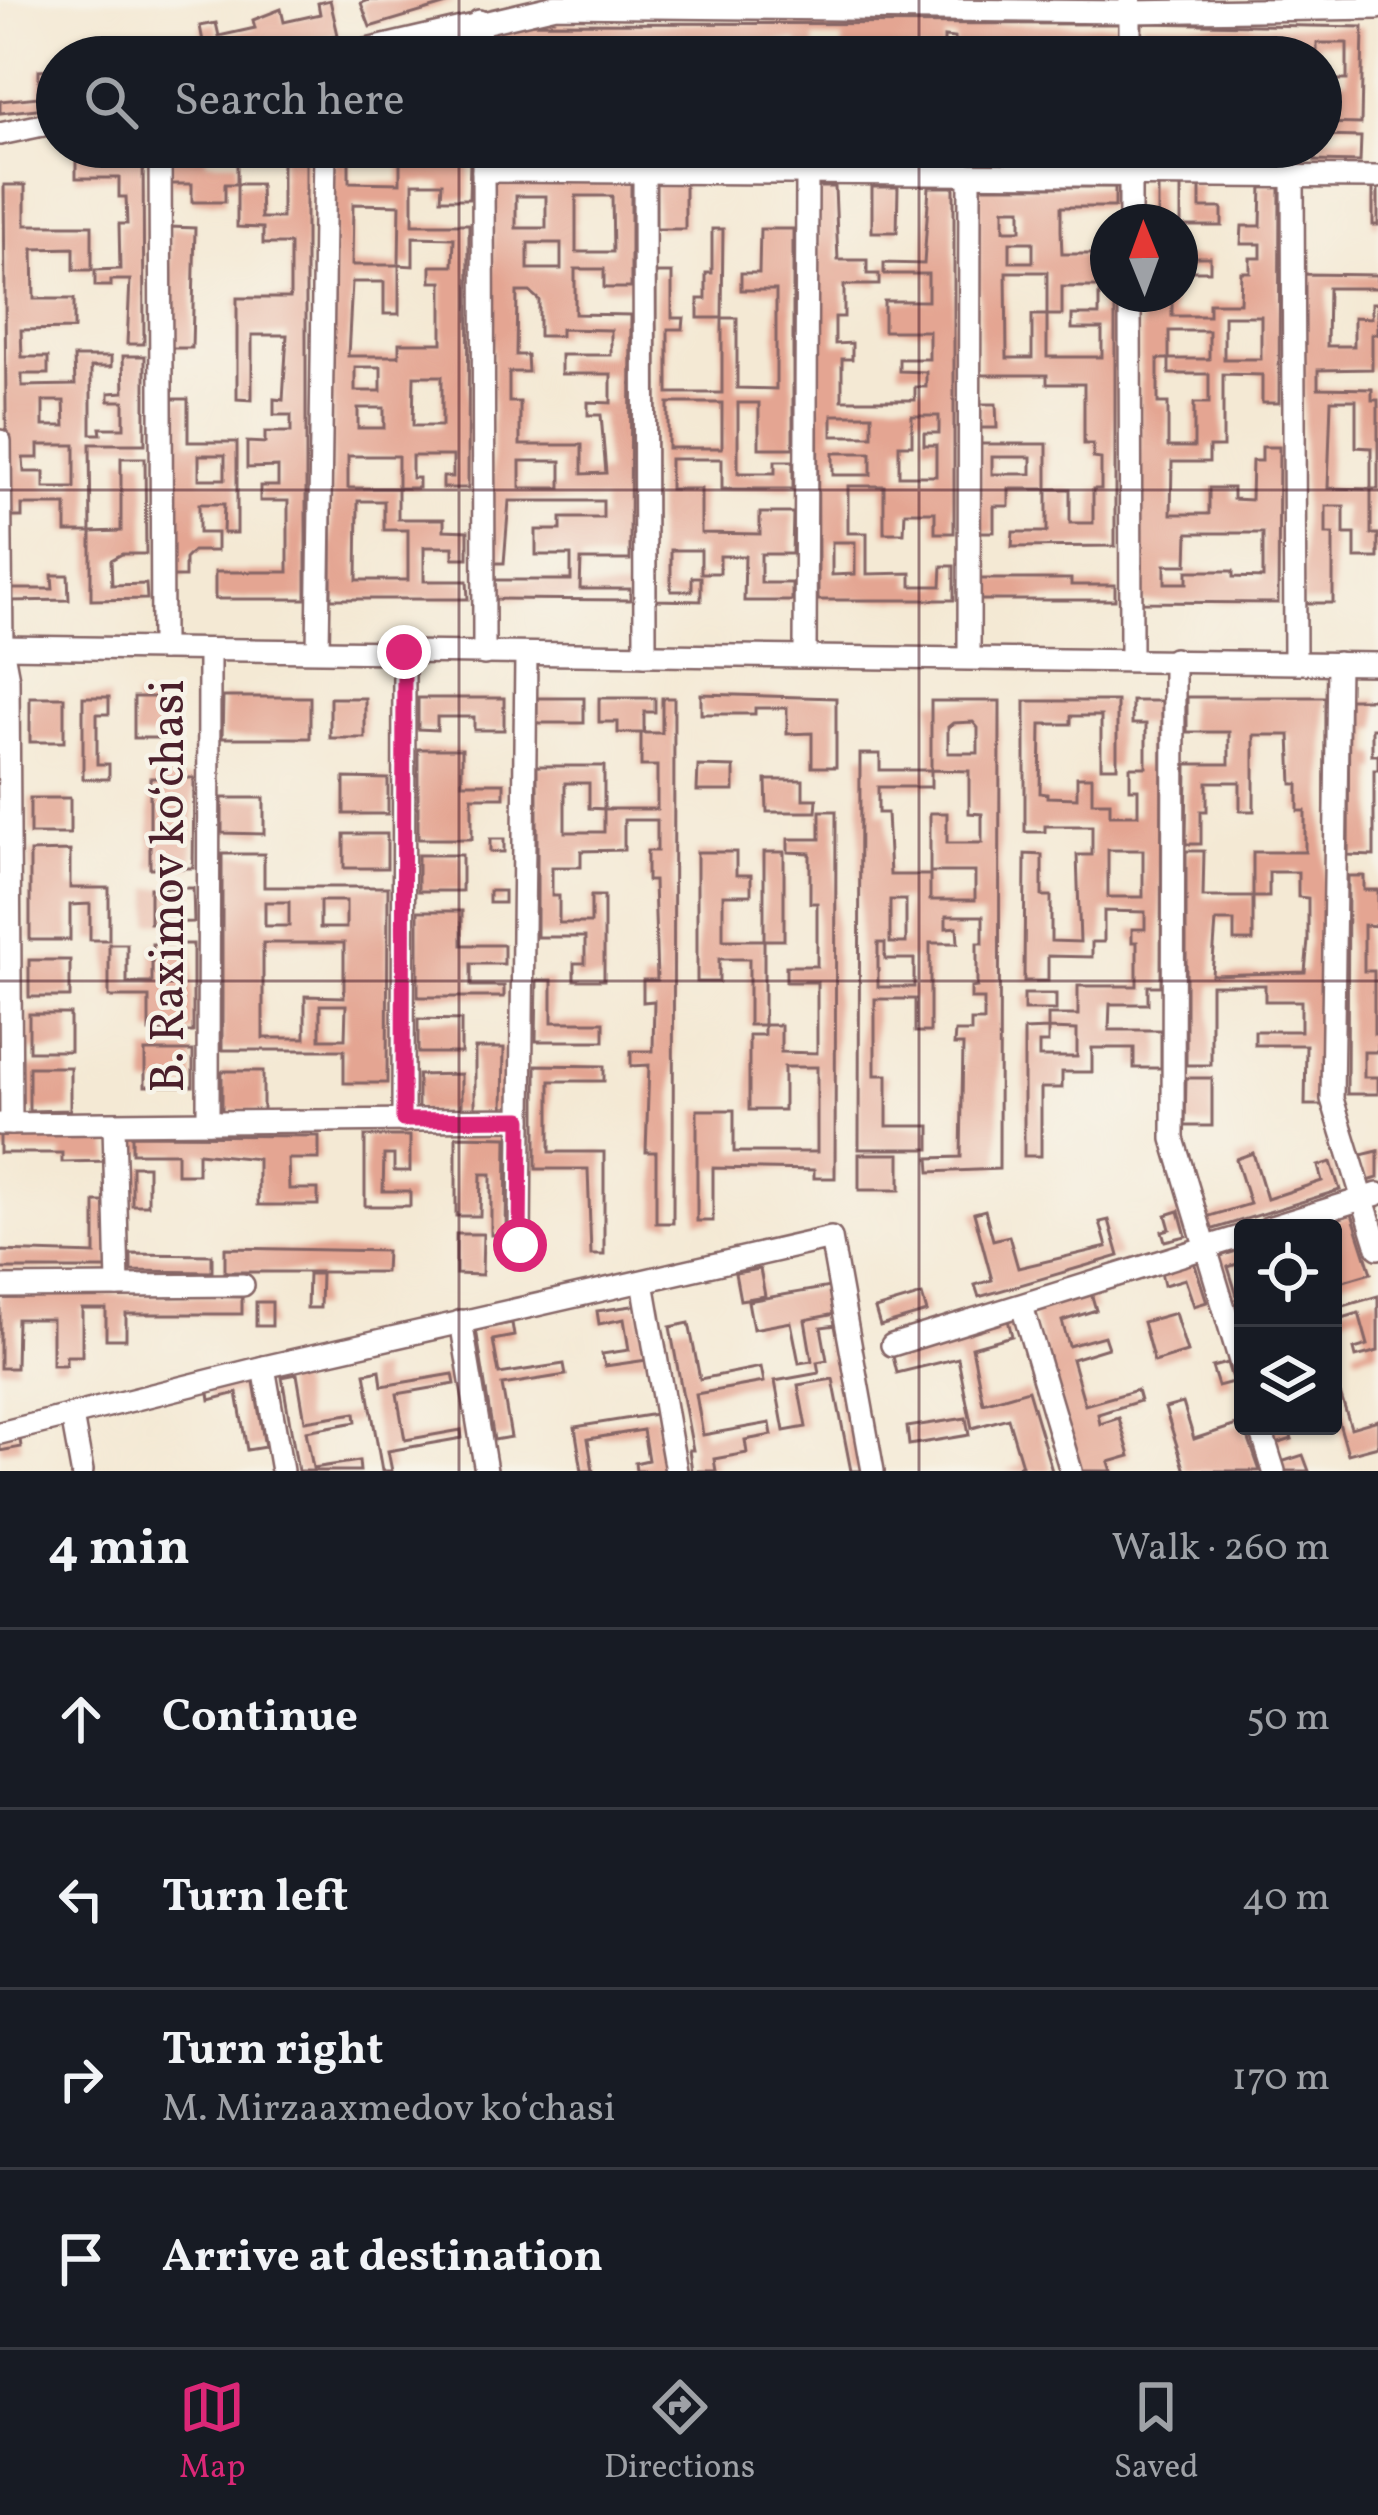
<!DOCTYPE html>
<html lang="en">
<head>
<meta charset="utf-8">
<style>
  :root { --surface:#171b24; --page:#20242c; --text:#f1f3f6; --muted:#9ea1a6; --line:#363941; --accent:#db2777 }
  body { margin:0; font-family:Vollkorn,serif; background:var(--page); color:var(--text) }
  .controls { position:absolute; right:36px; bottom:36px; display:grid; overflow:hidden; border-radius:12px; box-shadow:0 3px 9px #0004 }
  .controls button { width:108px; height:108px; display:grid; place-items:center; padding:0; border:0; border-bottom:3px solid var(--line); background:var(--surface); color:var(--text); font:60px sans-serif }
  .compass { position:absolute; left:1090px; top:204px; width:108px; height:108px; border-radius:50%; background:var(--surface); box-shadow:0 3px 9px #0004; rotate:359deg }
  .stop { position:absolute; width:36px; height:36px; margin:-27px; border:9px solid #db2777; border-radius:50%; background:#fff }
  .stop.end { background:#db2777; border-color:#fff; box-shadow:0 3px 12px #0008 }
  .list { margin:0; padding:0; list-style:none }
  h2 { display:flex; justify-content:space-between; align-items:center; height:156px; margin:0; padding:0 48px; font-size:51px }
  h2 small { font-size:39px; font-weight:400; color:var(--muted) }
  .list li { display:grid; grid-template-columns:78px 1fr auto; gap:36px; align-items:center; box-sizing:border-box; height:180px; padding:0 48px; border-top:3px solid var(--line) }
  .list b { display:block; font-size:45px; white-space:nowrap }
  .list p { margin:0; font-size:39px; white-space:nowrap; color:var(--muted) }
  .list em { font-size:39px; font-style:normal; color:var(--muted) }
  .icon { flex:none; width:66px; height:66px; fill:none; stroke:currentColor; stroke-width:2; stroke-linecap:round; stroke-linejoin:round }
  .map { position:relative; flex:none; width:1378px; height:1471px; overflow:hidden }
  .search { position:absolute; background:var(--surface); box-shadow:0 3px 9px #0004; left:36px; right:36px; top:36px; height:132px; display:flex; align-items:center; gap:30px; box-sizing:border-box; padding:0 42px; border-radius:66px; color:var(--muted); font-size:45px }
  .sheet { height:876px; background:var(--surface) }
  nav { display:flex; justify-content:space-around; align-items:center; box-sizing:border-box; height:168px; border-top:3px solid var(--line); background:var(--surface); font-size:33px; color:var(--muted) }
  nav a { display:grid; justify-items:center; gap:6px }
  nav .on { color:var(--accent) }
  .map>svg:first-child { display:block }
</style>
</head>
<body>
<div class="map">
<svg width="1378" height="1471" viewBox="0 0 1378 1471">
  <rect width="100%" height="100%" fill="#f7f3e8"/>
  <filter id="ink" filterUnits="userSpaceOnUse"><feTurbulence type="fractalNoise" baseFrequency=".00833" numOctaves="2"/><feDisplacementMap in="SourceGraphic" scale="24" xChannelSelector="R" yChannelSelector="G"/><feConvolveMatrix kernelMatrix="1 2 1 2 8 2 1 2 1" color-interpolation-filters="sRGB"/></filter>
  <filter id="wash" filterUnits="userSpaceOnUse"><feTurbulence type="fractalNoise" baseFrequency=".004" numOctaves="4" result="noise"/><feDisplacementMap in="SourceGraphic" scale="48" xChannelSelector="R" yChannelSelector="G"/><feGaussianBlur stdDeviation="2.7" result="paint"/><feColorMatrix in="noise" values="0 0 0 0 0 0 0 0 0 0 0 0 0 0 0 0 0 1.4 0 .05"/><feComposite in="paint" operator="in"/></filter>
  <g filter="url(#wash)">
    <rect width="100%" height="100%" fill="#f4e9d4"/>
    <g id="blocks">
      <g fill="#e4a592" fill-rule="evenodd">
        <path d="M330,0L338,35L235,57H206L200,26L216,23L219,36L255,28L253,20L281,9L284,22L320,14L318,3Z"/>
        <path d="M369,0H454V2L370,27L361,3Z"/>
        <path d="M495,23L1119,24L1118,57H1058V47H1016V57H1002V47H972V57H955V38L944,37V57H926V51H909V57H885V49H857V57H842V39H814V57H798V41H769V57H756L755,49L731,48V57H713V51H697V57H668V46L642,47V57H623V41H556L555,57H538V52H521V40H513V57H495Z"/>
        <path d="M1142,23L1363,27L1361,124L1321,123V80H1347V43H1317V52L1286,51L1285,57H1229V51L1173,50L1174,41L1159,40L1158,57H1141Z"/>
        <path d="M470,39V57H404V55Z"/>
        <path d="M184,45L187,57H157L156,52Z"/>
        <path d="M52,69L55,107L0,113V101L39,97V70Z"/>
        <path d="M1321,136L1361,137L1360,162L1315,161V147H1321Z"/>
        <path d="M76,147H143L144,344H127L130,280H111V286H95V270L120,269L119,224H127L126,197H119V178H76Z"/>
        <path d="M170,147H206V161H237V184H225V202H192V184H170Z"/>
        <path d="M282,147H306V599H215V572H288V501H260V486H278V467L247,468V442L265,443V432H291V415H274V399L283,400L287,335H252V400L237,399V298H290V244H263V228L237,227V184H260L261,218H282Z"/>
        <path d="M333,147H364V154H349V182L400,183V160H470L469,199H441L442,183H413V224H469L468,488H443V477H453V456H412V478H419V488H398V456H348V488H398V519H444V530L468,531V558H453V547H424V581H467L468,599H331ZM353,204L400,205L399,265H352ZM413,237L454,238L453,266H431V282H442V343H399V356H348L352,282H384V314H399V265L413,266ZM355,367H381V391H355ZM414,376H442V426H413ZM358,408H384V428H358ZM358,501H384V530H408V580H357Z"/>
        <rect x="495" y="147" width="623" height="12"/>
        <path d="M1140,147H1272V160L1139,158Z"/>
        <path d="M493,182H631V288H604V269H575V314L631,315L630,560H581L580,589H630V600L492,599V580H571V555H536V530H561V518H603V501H509L504,563H492ZM516,196H546V228H516ZM576,196H612L613,252H576ZM528,243H561V269H528ZM517,292H530L539,300V336H561V329L611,330V355H561V374H611V403L588,402V415H601L606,473L582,474V445H520V402H509V372H528L527,355H516ZM520,461H561V488H520Z"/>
        <rect x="656" y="182" width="29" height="47"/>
        <rect x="1141" y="184" width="17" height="38"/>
        <path d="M1181,184H1200V208H1222V226H1181Z"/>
        <path d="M1262,184L1280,185L1279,403H1262V375L1223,374V447H1209V462H1172L1171,514H1209V488H1233V499L1251,500L1252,461H1262V447H1279L1278,603L1139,602L1141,294H1158V300L1172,301V316H1209V303H1240L1241,272H1250V258H1261V244H1241L1242,226H1261ZM1224,316H1261V359H1224ZM1169,331H1209V359H1169V374H1209V403H1194V447H1168V403H1158V359H1169ZM1188,533H1263V578L1233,577V571H1187V583H1165V565H1187Z"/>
        <path d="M4,185H25V225H92V270H74V248L33,249L34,299H74V329L21,330L22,357H48V374H22V386L75,385L74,357H111V367H91V434H101L100,428H124V401H109V393L124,392L123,356H145V444H90L91,532H66V505H22V517H7ZM43,401H64L65,426H43ZM38,445H75V488H44V472H24L23,458H38Z"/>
        <path d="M817,187H835L838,260H867V274H879V285H844V317H835V344L852,343V359H842V400H915V387H926V372L899,371V359H929V331H884V301H928V274H884V263L924,264L929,187H954V533H935V512H905L904,533H884V486H848V533H867V574L911,573V586H941L942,566H954V600H818ZM832,415H872V436H832ZM912,416H939V433H924V445H936V476H899V445H912ZM833,453H871V475H833ZM832,542H855V574L832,575Z"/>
        <path d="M872,187H898L897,232H872Z"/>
        <path d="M979,187H1115V207H1061V230L1062,254H1108V294H1115V546L1012,547L1013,532H1047V489H1009V506H994V532H980V444H1047V489H1070V523H1093V489H1101V459L1093,458V444H1084V384H1047V375H980ZM1004,209H1021V230H1004ZM1010,242H1033V262H1010ZM1006,272H1047V315H1062V287H1099V315H1072V329H1102V357H1047V315H1032V358H1007ZM992,457H1031V474H992Z"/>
        <rect x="1373" y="187" width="5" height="38"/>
        <path d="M170,227L195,228L192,348H170Z"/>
        <path d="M712,229H723L722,318H737V388L776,389V290H741V273H759L760,229H793V448H759V403H738V473H775V461H793V489H722V459H670V489H701V533L760,534V513H793L792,554H761V583H792V601H744L745,556H720V573H701V550H671V591H692V577H701V601L656,600V273H672V318H684L683,329H668V393H722V318H698V299H706V273H712ZM668,403H722V448H668Z"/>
        <rect x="1180" y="257" width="30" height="14"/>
        <path d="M1304,274L1378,275V288H1328L1327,346H1354V317L1372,318V303H1378V334H1372V369L1318,370V388L1372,389V400H1378V489H1371V448L1356,447V400H1331L1328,488L1371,489V534H1378V558H1355V534H1344V506H1326V534H1333V603H1303Z"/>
        <path d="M170,399H188V442H237V533H223L224,504H199V533H217V551H193L185,559V577H170ZM199,455H225V479H199Z"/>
        <path d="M980,404H996L997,428H980Z"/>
        <path d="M121,458H145L146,554H122L111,560L112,585L146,584L147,599L91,600V532L121,531Z"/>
        <path d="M52,575H68L69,600L8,601L7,589H53Z"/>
        <path d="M980,579H1071V585H1115V600H980Z"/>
        <path d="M701,694L836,698V767H812V733L787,734V708H755V714H701Z"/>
        <rect x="30" y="697" width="34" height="45"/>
        <path d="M83,697H109V714H97V764H109V779H83Z"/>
        <rect x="134" y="697" width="36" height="41"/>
        <path d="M223,697H310V738H222Z"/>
        <path d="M1187,697H1325L1324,1105H1305L1306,1045H1255V1031H1301V1001H1265V985H1211V1065H1186V851H1204L1203,897H1253V941H1234V921H1216L1212,975L1305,972L1308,941V898L1298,897V872H1269V897H1253V852H1305V811H1298V784H1292L1290,735H1254V811H1240V782H1207V811H1201V844H1186L1187,764H1229V732H1187Z"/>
        <rect x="330" y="698" width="35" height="40"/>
        <path d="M418,698H504V730H474V717H437V730L418,729Z"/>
        <rect x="537" y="698" width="47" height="25"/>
        <path d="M599,698H655V712H644V733H662V698H674L673,1223H656V1152H646L649,1065L631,1066V1051H653L654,1001L643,1002V980H657L654,881H647V851H657V820H624V850L581,851V867H552V896H559V923H591V896H604V980H574V963H585V937H537V766H604V809H657V766H641V733H618V722H599ZM565,783H589V808L604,809V832H565Z"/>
        <path d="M1349,699H1378V728H1372V755H1378V770H1374V856L1348,855Z"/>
        <path d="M931,701H1000L999,1169L930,1172L929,1158L961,1157L963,1045H954L955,1032H971V1021H984V999H971V988L977,987V943H983V916H946V928L957,927L958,943H930V1032H915V999H875V1075H887V1126H930V1149H859L860,754H880V770H931V787H878V813H887L890,875H930V900H975V872H930V813H947V843H982V814L969,813V771L931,770ZM973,722L978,728V753H948V727L953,723ZM890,900H906V943H890ZM878,943H885V959H914V987H878Z"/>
        <path d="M1025,701H1117V767H1101V716H1071V724H1041L1040,793L1047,794V797L1077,798V777H1092V802H1110V815H1138V789H1130V767H1146V724H1132V701H1162L1161,986H1148V1004H1110L1109,1030H1161V1068H1134V1048H1092V1072H1062V1088H1041V1156H1024V1030L1048,1029V1015H1078V986H1137V942H1132V929H1145V912L1104,911V942H1092V957L1048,956V981H1024L1025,854L1042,855V896H1051V941L1080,942L1077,855H1092V826H1045V832H1025ZM1108,850H1143V897H1108ZM1048,1029L1077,1030V1057H1039V1043H1048Z"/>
        <path d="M418,749H462V783H504V797H472V839H418Z"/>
        <path d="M698,766L734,767V791H697Z"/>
        <path d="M150,778H194L193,868H150Z"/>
        <path d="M344,778L388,779V814H344Z"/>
        <path d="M766,780H803V799H817L816,812H767Z"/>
        <rect x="30" y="798" width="40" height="36"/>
        <path d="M222,798H264V834L222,833Z"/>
        <path d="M820,811H836L835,1178H814V1170L713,1168V1221H697V1110H734V1152H817V1067H784V1110H749V1035H764V1025H781V1052L817,1053V982H786V966H817V903H810V853L788,852V839H820Z"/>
        <rect x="344" y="834" width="43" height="34"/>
        <rect x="490" y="839" width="14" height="13"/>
        <path d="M70,851V888H109V940H90V904L70,905V940H30V852Z"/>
        <path d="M697,852H736V875H751V895H723V940H764V1025H749V959H719V982H697Z"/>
        <rect x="764" y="852" width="20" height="88"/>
        <path d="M222,854H264V887H388L387,1083H344V1050H222ZM320,901H346V928H320ZM265,902H289V926H265ZM263,943H344V997L305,996V1038H263ZM320,1005H346L345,1039H320Z"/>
        <rect x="418" y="855" width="44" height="36"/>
        <path d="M1348,876H1364V890H1378V926L1364,925V971H1374V1034H1378V1052H1364V1077H1378V1094H1347Z"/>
        <path d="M150,888H193L194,922L150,923Z"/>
        <rect x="489" y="891" width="15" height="12"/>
        <path d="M418,911H462V945H504V964H471V986H504V997H418Z"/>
        <path d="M109,944H127V983H152V944H193V1032H149V997H109Z"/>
        <rect x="29" y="960" width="41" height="37"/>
        <path d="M537,980H552V1022H604V1041H536Z"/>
        <rect x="1024" y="994" width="32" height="16"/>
        <rect x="29" y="1014" width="41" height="37"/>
        <path d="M418,1019L461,1020V1053H418Z"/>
        <path d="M475,1048H504L503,1111H475Z"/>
        <rect x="145" y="1051" width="48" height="35"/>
        <path d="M536,1065L604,1066V1081H550V1152H604V1255H591L588,1169H536Z"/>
        <path d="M29,1067H70V1110L29,1111Z"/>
        <rect x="222" y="1071" width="41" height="40"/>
        <path d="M461,1074V1111H418V1075Z"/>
        <path d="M1186,1078H1212V1126H1185Z"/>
        <path d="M0,1133H109L110,1161L62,1162V1153H0Z"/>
        <path d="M132,1135L319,1136V1159H288L289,1189H318V1205H258V1159L198,1153V1174H177V1153H132Z"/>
        <path d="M365,1136H410V1171H394V1155H384L383,1191H410V1206H365Z"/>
        <path d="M456,1136L507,1137L506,1235H491V1174H481L480,1216H456Z"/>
        <path d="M1378,1151V1178L1368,1181L1361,1155Z"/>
        <path d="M1253,1153L1267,1199L1322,1181L1318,1166L1331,1162L1340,1190L1207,1231L1203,1218L1250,1204L1236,1159Z"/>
        <rect x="859" y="1154" width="41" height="36"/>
        <rect x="132" y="1166" width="16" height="39"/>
        <path d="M95,1202H110V1269H0V1251L95,1254Z"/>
        <path d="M985,1210L993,1240L1009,1236L1018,1268L1107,1247L1100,1222L1109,1220L1119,1256L979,1297L975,1285L992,1280L974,1213Z"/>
        <path d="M1179,1211L1186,1236L1165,1241L1162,1231L1170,1229L1166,1215Z"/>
        <path d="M1352,1214L1371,1273L1337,1283L1333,1228L1312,1227Z"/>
        <path d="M456,1234H483L482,1275L456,1274Z"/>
        <path d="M225,1248L386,1251L385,1272H225Z"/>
        <path d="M1243,1249V1262L1228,1267L1243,1315V1346L1214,1258Z"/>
        <path d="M131,1254L212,1255V1272L131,1271Z"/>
        <path d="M1194,1262L1207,1302L1194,1306L1185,1279L1164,1285L1161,1272Z"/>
        <path d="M760,1269L765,1296L740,1300L735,1273Z"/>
        <path d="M308,1274H321L320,1308H307Z"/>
        <path d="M830,1287L835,1314L805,1320L812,1361L799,1363L791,1322L753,1329L748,1301Z"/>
        <path d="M0,1293L242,1297V1314H126V1339H106V1309H82V1356H66V1365H52V1319H17L16,1368H0Z"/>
        <path d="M1091,1293L1096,1310L1062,1321L1069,1346L1104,1336L1108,1348L1072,1359L1085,1405L1137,1390L1140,1401L1098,1414L1100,1424L1119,1418L1130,1456L1109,1462L1112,1471H1080L1032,1311Z"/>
        <path d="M922,1295L927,1312L880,1326L875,1309Z"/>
        <path d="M1378,1296V1351L1356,1357L1354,1349L1368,1345L1359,1313L1333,1321V1309Z"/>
        <rect x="256" y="1302" width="16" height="24"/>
        <path d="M639,1305L647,1360L605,1366L602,1354L629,1350L624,1319L599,1324L597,1311Z"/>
        <path d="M1175,1313L1187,1352L1154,1362L1143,1322Z"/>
        <path d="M1007,1316L1012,1336L972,1347L983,1403L1028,1390L1052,1471H1006L1022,1465L1008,1418L972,1428L958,1358L897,1373L892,1352L954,1337V1332Z"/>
        <path d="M512,1323L514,1336L493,1340L499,1374L564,1364L566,1375L502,1385L511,1437L494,1440L476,1329Z"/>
        <path d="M689,1323L700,1379L761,1367L764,1382L696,1394L703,1435L770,1423L772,1435L745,1440L747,1453L714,1459L716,1471H692L689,1450H693L670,1327Z"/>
        <path d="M837,1325L862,1471H851L833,1379L798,1385L806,1427L784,1431L775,1381L819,1373L817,1362L827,1360L821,1327Z"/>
        <path d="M1227,1363L1233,1382L1218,1386L1212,1367Z"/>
        <path d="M380,1370L382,1386L453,1374L455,1384L397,1394L405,1440L461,1430L462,1438L388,1451L392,1471H382L365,1373Z"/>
        <path d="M297,1374L305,1421L355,1413L356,1422L306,1431L313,1468L359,1461L360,1471H298L282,1377Z"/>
        <path d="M253,1376L265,1447L247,1450L237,1393L210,1400L208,1386Z"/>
        <path d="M1341,1396L1351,1428L1378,1420V1446L1348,1454L1333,1402Z"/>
        <path d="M1183,1403L1194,1439L1243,1423L1260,1471H1185L1165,1408Z"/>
        <path d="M656,1414L666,1471H636L635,1463L648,1460L643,1430L588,1439L593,1471H582L575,1427Z"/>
        <path d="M966,1418L969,1435L909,1445L907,1427Z"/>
        <path d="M1267,1426H1287L1292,1439L1273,1445Z"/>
        <path d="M19,1432L21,1447L0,1451V1435Z"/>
        <path d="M1303,1455L1309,1471H1284L1281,1462Z"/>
      </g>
    </g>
  </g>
  <g filter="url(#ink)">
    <use href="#blocks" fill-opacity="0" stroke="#866666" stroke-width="3"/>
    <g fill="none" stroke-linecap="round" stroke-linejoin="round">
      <defs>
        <g id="street">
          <path d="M1130,0V57"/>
          <path d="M479,21L480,57"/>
          <path d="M337,57L556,6L1130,12L1378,8"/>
          <path d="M0,134L57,122"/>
          <path d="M160,147L162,649"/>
          <path d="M483,147L484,654"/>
          <path d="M1130,147V222"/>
          <path d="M483,171L1378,177"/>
          <path d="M644,172L645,655"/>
          <path d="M1293,177L1295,662"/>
          <path d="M1130,294L1131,659"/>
          <path d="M0,441L2,647L8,679L11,1124"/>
          <path d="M0,647L1378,664"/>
          <path d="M318,650L325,147"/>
          <path d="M805,655L807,174"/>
          <path d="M969,658L970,174"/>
          <path d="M1174,659L1173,1139L1243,1371"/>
          <path d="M1338,663L1332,1099L1378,1248"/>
          <path d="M403,1121L404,653"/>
          <path d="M208,1122L209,650"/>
          <path d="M0,1124L521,1119L526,655"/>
          <path d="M114,1124L118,1286"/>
          <path d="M1268,1228L1378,1194"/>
          <path d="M520,1245L521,1119"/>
          <path d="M643,1282L676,1471"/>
          <path d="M0,1287L243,1285"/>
          <path d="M1022,1306L1071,1471"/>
          <path d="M461,1321L486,1471"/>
          <path d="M892,1345L1243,1236"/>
          <path d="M264,1367L282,1471"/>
          <path d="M72,1416L82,1471"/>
          <path d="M1260,1426L1274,1471"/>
          <path d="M0,1433L264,1367L831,1238L873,1471"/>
        </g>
      </defs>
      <use href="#street" stroke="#866666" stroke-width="26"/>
      <use href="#street" stroke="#fff" stroke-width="21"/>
    </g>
  </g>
  <g fill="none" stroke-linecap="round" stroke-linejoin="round" filter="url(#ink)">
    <path stroke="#db2777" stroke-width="15" d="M404,652L403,1120L521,1119L520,1245"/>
  </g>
  <path fill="none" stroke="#4a1f2b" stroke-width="3" stroke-opacity="0.55" d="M459,0V57M919,0V57M459,147V1471M919,147V1471M0,490H1378M0,981H1378"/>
  <g text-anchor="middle" stroke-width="9" stroke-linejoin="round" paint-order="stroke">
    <g font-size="48" fill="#4a1f2b" stroke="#f7f3e8">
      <text transform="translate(166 886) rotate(-90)" y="17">B. Raximov koʻchasi</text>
    </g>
  </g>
</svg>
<div class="controls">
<button><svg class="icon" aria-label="locate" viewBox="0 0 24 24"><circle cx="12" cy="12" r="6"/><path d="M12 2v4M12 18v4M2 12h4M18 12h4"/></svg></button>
<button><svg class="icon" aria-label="layers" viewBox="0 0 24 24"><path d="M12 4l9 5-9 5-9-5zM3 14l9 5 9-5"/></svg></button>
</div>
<svg class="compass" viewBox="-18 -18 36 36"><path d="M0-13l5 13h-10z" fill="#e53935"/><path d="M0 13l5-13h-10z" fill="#9ea1a6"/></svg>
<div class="stop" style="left:520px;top:1245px"></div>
<div class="stop end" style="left:404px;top:652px"></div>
<div class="search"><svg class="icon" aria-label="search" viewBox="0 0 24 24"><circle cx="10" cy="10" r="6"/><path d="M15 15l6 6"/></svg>Search here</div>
</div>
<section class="sheet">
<h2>4 min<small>Walk · 260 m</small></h2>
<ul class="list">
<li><svg class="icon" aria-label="ahead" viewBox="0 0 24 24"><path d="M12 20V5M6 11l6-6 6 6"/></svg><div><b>Continue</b></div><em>50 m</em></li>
<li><svg class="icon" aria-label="left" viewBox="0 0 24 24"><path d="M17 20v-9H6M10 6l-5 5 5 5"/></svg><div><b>Turn left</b></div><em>40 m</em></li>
<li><svg class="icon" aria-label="right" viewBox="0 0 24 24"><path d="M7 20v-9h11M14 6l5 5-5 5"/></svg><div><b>Turn right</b><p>M. Mirzaaxmedov koʻchasi</p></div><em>170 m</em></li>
<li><svg class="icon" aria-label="arrive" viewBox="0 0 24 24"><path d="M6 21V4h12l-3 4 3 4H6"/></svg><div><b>Arrive at destination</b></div></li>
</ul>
</section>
<nav>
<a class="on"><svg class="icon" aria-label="map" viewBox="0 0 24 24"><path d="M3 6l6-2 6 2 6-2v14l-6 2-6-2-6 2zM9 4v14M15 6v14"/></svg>Map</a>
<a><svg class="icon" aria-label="directions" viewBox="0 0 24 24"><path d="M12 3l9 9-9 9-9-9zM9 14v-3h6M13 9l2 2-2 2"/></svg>Directions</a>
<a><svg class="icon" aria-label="saved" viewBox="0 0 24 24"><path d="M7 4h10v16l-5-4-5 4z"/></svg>Saved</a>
</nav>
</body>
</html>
